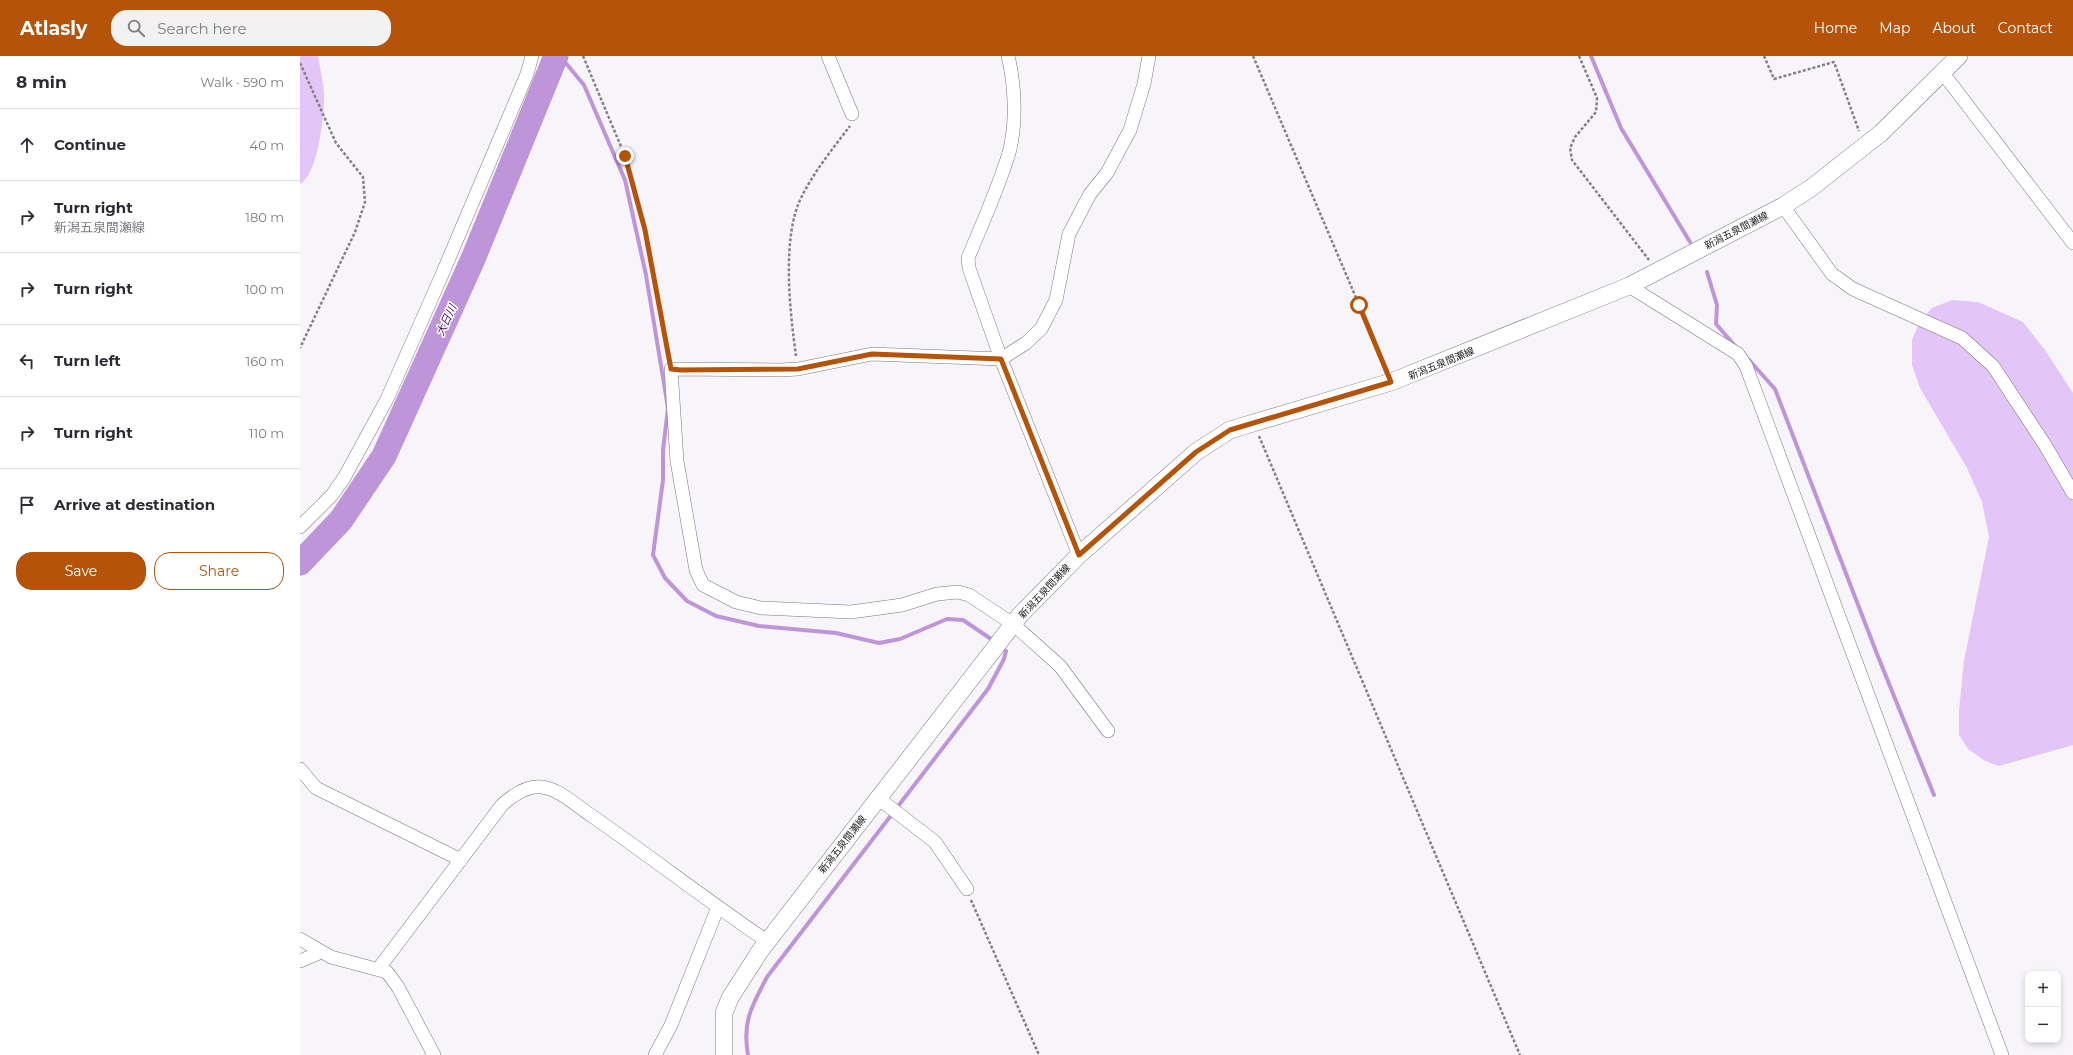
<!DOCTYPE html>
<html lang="en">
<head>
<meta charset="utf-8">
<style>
  :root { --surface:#fff; --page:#f2f2f3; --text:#2b2b33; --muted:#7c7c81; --line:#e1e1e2; --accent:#b45309 }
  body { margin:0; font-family:Montserrat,"Noto Sans JP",sans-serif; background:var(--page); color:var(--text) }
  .controls { position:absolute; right:12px; bottom:12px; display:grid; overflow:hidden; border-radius:8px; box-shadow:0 2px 6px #0003 }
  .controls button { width:36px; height:36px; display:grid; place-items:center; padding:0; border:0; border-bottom:1px solid var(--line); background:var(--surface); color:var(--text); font:20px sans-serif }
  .stop { position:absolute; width:12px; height:12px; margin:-9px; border:3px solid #b45309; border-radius:50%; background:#fff }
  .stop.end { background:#b45309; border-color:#fff; box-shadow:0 1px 4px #0008 }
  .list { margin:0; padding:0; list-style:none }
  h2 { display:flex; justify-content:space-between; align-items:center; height:52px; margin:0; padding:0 16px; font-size:17px }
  h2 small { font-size:13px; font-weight:400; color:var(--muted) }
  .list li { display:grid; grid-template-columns:26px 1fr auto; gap:12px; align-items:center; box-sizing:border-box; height:72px; padding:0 16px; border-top:1px solid var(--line) }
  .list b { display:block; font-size:15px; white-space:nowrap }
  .list p { margin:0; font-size:13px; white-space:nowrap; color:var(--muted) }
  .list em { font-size:13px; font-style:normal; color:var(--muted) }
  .actions { display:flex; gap:8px; padding:12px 16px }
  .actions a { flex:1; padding:9px 0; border:1px solid var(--accent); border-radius:16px; text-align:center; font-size:14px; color:var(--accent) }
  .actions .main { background:var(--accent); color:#fff }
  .icon { flex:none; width:22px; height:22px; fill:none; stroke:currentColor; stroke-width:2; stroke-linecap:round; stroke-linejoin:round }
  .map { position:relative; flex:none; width:1773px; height:999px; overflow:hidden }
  header { display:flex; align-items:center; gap:24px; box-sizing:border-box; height:56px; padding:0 20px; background:var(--accent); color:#fff }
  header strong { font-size:19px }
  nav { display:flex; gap:22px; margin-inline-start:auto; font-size:14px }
  .search { width:280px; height:36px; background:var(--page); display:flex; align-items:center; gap:10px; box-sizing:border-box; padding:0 14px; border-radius:16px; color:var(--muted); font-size:15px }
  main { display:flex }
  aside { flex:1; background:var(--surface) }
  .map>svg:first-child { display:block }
</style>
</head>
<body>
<header>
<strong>Atlasly</strong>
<div class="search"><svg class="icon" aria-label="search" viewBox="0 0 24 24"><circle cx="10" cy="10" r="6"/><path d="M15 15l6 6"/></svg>Search here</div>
<nav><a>Home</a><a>Map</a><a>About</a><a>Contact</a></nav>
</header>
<main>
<aside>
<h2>8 min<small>Walk · 590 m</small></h2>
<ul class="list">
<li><svg class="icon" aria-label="ahead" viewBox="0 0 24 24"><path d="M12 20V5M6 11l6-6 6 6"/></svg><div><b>Continue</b></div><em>40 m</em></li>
<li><svg class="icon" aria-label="right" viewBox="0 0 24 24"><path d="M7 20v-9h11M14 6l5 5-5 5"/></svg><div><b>Turn right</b><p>新潟五泉間瀬線</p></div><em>180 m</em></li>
<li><svg class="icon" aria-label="right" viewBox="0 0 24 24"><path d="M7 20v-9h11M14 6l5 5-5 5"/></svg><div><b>Turn right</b></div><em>100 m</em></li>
<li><svg class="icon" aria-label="left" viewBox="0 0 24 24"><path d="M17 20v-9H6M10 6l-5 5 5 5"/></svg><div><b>Turn left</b></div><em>160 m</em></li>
<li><svg class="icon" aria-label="right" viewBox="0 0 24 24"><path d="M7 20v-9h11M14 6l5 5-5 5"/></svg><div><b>Turn right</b></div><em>110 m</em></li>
<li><svg class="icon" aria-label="arrive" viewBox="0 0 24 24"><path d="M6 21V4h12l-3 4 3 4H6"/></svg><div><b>Arrive at destination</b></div></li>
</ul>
<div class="actions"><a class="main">Save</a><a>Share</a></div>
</aside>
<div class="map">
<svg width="1773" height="999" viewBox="0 0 1773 999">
  <rect width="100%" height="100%" fill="#f7f5f9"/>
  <g fill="#e4c5f7">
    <path d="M0,0H18C20,12 23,25 24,37C25,57 18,119 0,128Z"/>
    <path d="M1652,244L1678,246L1723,266L1745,294L1773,337V689L1699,710L1685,705L1668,693L1659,679V654L1664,605L1689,481L1682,446L1667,412L1620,332L1612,309V284L1619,267L1632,252Z"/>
  </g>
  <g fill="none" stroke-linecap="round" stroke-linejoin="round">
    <g stroke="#bf95d9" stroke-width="4">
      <path d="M260,0L284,29L325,124L346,219L368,352L363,394V424L353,499L365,522L387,545L416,560L459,570L536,577L579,587L600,583L647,563L663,564L694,585"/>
      <path d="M1291,0L1321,72L1390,186"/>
      <path d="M1407,216L1417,249L1416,268L1436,291"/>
      <path d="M1449,304L1475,333L1577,598L1634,739"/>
      <path d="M448,999C442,965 452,950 467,921L688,633L704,603L706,595L700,591"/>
    </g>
    <path stroke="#bf95d9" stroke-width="25" d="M0,507L41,464L84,400L173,203L256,0"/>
    <defs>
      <g id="minor">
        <path d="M528,0L552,58"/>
        <path d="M708,0C715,29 717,67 709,97C698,133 682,168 668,202L669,212L701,303L572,298L498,313L481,314L371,313L377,405L396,514L403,529L436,546L461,552L551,556L602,549L637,538L658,536L669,539L713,568L760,610L808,675"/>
        <path d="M1642,16L1773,187"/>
        <path d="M1483,150L1532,218L1553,233L1662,282L1693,310L1745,389L1773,437"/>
        <path d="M1329,230L1438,298L1446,310L1702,999"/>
        <path d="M0,471L32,439L44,422L87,343L141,221L227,18L232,0"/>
        <path d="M779,499L701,303L726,287L741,273L756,244L769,178L790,138L807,117L830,74L844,28L849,0"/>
        <path d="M0,713L16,732L161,804"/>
        <path d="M578,742L635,786L667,833"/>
        <path d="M0,883L31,901L87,916L98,931L134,999"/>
        <path d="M0,905L21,896"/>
        <path d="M79,912L202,749C212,740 227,729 242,731C259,733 277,750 292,760C351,801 408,845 468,886"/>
        <path d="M355,999L371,969L418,851"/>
      </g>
      <path id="major" d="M424,999V957L430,942L460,895L694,593L720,559L779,499L896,396L930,374L1091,326L1329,230L1483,150L1511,132L1581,77L1659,0"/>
    </defs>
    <use href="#minor" stroke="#787679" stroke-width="14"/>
    <use href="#major" stroke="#787679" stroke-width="18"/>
    <g stroke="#828183" stroke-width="2.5" stroke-dasharray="3 2" stroke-linecap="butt">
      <path d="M283,0L325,100L345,174L369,300"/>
      <path d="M953,0L1086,312"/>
      <path d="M1279,0L1297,42L1296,56L1275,81L1270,92L1272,104L1349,204"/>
      <path d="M1464,0L1474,23L1534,6L1559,75"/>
      <path d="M0,7L36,87L63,121L65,146L55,176L0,292"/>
      <path d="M496,300C490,256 481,180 502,140C514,116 533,92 550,70"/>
      <path d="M959,380L1220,999"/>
      <path d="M671,844L739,999"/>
    </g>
    <use href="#minor" stroke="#fff" stroke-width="13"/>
    <use href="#major" stroke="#fff" stroke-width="17"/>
  </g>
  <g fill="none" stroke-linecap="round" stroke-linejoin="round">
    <path stroke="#b45309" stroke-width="5" d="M325,100L345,174L371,313L381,314L498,313L572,298L701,303L779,499L896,396L930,374L1091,326L1059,249"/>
  </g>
  <g text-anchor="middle" stroke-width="3" stroke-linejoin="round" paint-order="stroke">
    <g font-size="10" fill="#1b1b1c" stroke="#fff">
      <text transform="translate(1436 174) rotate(-27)" y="4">新潟五泉間瀬線</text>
      <text transform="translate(1141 307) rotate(-22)" y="4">新潟五泉間瀬線</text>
      <text transform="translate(744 535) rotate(-47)" y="4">新潟五泉間瀬線</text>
      <text transform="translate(542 788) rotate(-52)" y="4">新潟五泉間瀬線</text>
    </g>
    <g font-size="11" font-style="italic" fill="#440a5d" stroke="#fff">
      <text transform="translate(146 264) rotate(-65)" y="4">大日川</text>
    </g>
  </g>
</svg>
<div class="controls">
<button>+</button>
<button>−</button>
</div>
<div class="stop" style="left:1059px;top:249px"></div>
<div class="stop end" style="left:325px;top:100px"></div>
</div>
</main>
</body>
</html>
